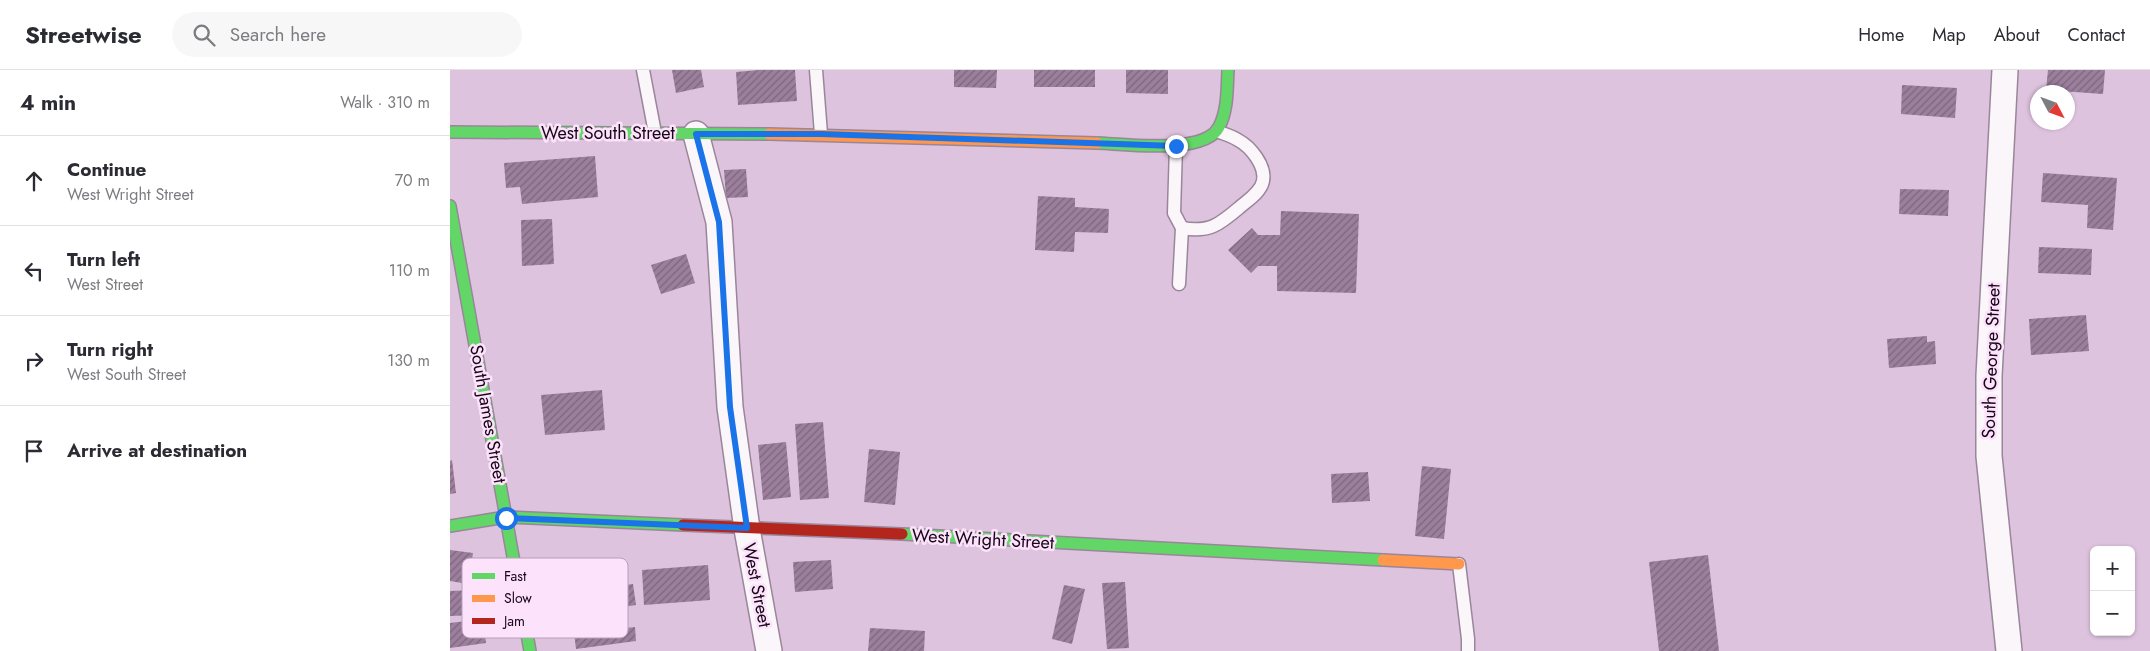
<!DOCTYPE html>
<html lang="en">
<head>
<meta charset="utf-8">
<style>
  :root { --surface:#fff; --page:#f7f7f7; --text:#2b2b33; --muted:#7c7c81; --line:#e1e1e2 }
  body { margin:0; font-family:Jost,sans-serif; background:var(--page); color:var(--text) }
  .controls { position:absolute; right:15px; bottom:15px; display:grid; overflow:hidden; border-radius:8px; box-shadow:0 1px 4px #0004 }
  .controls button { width:45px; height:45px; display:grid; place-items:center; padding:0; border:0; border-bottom:1px solid var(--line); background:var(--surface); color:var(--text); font:25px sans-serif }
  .compass { position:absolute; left:1580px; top:15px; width:45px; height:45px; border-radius:50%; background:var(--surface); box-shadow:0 1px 4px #0004; rotate:131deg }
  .stop { position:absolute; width:15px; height:15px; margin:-11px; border:4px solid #1a73e8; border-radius:50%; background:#fff }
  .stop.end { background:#1a73e8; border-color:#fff; box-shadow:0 1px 5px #0008 }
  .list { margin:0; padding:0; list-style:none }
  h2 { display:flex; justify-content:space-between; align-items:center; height:65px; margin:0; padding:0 20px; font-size:21px }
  h2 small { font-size:16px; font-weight:400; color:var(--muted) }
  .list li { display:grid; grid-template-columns:32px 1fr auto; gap:15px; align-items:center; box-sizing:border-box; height:90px; padding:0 20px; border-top:1px solid var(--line) }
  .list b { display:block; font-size:19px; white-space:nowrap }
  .list p { margin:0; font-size:16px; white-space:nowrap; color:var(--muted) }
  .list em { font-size:16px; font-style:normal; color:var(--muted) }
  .icon { flex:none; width:28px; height:28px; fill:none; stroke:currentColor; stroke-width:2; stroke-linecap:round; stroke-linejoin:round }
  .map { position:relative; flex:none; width:1700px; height:581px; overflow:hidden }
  header { display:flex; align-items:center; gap:30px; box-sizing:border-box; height:70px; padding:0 25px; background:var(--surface); border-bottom:1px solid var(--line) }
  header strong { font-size:24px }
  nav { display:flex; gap:28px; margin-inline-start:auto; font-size:18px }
  .search { width:350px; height:45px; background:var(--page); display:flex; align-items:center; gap:12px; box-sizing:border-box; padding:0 18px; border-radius:28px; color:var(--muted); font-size:19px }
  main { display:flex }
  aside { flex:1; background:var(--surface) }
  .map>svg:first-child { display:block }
</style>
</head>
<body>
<header>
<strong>Streetwise</strong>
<div class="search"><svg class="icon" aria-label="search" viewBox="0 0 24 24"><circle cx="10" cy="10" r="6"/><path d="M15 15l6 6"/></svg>Search here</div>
<nav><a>Home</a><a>Map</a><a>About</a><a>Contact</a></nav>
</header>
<main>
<aside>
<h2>4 min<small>Walk · 310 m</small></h2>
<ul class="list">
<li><svg class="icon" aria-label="ahead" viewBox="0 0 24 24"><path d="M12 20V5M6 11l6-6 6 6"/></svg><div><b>Continue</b><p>West Wright Street</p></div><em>70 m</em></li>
<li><svg class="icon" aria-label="left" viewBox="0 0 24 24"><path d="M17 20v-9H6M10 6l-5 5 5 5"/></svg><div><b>Turn left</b><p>West Street</p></div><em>110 m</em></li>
<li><svg class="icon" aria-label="right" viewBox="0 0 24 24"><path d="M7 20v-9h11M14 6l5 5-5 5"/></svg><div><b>Turn right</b><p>West South Street</p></div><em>130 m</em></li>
<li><svg class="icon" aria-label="arrive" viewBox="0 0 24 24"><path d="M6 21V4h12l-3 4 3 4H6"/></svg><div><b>Arrive at destination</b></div></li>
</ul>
</aside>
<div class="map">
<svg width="1700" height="581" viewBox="0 0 1700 581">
  <defs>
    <pattern id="building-hatch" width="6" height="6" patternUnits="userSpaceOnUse" patternTransform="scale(1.25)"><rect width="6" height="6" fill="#9b7f9c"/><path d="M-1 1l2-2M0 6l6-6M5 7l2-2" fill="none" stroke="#7d667e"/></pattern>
  </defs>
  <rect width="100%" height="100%" fill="#dec3de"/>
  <g fill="url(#building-hatch)">
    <path d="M222,0H251L254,17L226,23Z"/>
    <path d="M309,0H345L347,31L288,35L286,2Z"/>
    <path d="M504,0H547L546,18L504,17Z"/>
    <rect x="584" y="0" width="61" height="17"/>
    <path d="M676,0H718V24L676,23Z"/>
    <path d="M1598,0H1655L1653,24L1596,20Z"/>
    <path d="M1452,15L1507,18L1505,48L1451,44Z"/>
    <path d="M145,86L148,127L72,134L70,117L56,118L54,93Z"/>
    <path d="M296,99L298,127L276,128L274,100Z"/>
    <path d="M1593,103L1667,108L1663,160L1637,158L1638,135L1591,132Z"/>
    <path d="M1450,119L1499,120L1498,146L1449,144Z"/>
    <path d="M588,126L625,128V137L659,139L658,163L625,162L624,182L585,180Z"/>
    <path d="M831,141L909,144L906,223L827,221V196H808L801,203L778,180L802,158L808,165H830Z"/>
    <path d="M102,149L104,194L72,196L71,150Z"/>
    <path d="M1589,177L1642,179L1641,205L1588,203Z"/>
    <path d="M236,184L245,213L211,224L201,195Z"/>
    <path d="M1636,245L1639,281L1581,285L1579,249Z"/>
    <path d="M1477,266V272L1485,271L1486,294L1439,298L1437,269Z"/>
    <path d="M152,320L155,360L95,365L91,325Z"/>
    <path d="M373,352L379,428L350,430L345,354Z"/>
    <path d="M336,372L341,427L313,430L308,375Z"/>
    <path d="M419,379L450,382L445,435L414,432Z"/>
    <path d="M2,390L6,423L0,424V391Z"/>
    <path d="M972,396L1001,399L994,469L965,466Z"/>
    <path d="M918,402L920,431L882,433L881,404Z"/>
    <path d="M0,480L23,483L18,514L0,511Z"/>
    <path d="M1258,485L1269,581H1209L1199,492Z"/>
    <path d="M381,490L383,519L345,522L343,492Z"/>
    <path d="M258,495L260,530L194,535L192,500Z"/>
    <path d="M675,512L679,578L657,579L652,513Z"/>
    <path d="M183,514L186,535L173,537L176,558L185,557L186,571L126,579L119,522Z"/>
    <path d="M614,515L635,519L622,574L602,569Z"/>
    <path d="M25,520L27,545L0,546V521Z"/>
    <path d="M33,549L36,573L0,578V553Z"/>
    <path d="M420,558L475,561L474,581H418Z"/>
  </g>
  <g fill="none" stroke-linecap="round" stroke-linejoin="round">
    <defs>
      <g id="lane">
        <path d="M193,0L205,63"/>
        <path d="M366,0L371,64"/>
        <path d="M726,76L724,143L732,158L729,214"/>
        <path d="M732,158C760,163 770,154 790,137C798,130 811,122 813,111C816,96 801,77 788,70C782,66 774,64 767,61"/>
        <path d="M1009,494L1018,569V581"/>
      </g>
      <g id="street">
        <path d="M1555,0L1539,306V386L1559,581"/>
        <path d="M246,64L269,152L280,337L297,459L319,581"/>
      </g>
      <g id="fast">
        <path d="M0,62L319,64"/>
        <path d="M647,73C675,74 755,85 769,57C778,40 777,18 778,0"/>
        <path d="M0,136L80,581"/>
        <path d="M0,456L56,447L233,455"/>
        <path d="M452,464L933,490"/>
      </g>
      <g id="slow">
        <path d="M319,64L647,73"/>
        <path d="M933,490L1009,494"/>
      </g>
      <path id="jam" d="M233,455L452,464"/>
    </defs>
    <use href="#lane" stroke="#9a869a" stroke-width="15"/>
    <use href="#street" stroke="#9a869a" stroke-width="28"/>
    <use href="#fast" stroke="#9a869a" stroke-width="14"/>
    <use href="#slow" stroke="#9a869a" stroke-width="14"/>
    <use href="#jam" stroke="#9a869a" stroke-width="14"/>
    <use href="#lane" stroke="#faf6fa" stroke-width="12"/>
    <use href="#street" stroke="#faf6fa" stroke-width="25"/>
    <use href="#fast" stroke="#63d668" stroke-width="11"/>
    <use href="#slow" stroke="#ff974d" stroke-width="11"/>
    <use href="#jam" stroke="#b3261e" stroke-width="11"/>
  </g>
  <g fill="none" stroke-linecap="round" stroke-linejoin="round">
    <path stroke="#1a73e8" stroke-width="6" d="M56,448L297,458L280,337L269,152L246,64H371L726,76"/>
  </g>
  <g text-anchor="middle" stroke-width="5" stroke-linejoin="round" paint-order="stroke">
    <g font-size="18" fill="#170617" stroke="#fce2fb">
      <text x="158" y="69">West South Street</text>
      <text transform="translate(1541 291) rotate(-88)" y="6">South George Street</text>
      <text transform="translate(38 344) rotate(80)" y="6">South James Street</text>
      <text transform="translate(533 469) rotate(3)" y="6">West Wright Street</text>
      <text transform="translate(307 515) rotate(79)" y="6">West Street</text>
    </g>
  </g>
  <rect x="12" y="488" width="166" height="80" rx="8" fill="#fce2fb" stroke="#b7a0b7" stroke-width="1"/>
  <rect x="22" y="503" width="23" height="6" fill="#63d668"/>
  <rect x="22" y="525" width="23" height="7" fill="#ff974d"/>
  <rect x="22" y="548" width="23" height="6" fill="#b3261e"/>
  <g font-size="14" fill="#170617">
    <text x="54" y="511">Fast</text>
    <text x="54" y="533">Slow</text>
    <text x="54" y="556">Jam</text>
  </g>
</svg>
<div class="controls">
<button>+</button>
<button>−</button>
</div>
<svg class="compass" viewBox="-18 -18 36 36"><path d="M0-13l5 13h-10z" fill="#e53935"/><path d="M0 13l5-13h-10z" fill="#7c7c81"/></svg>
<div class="stop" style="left:56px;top:448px"></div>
<div class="stop end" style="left:726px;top:76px"></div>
</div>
</main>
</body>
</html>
